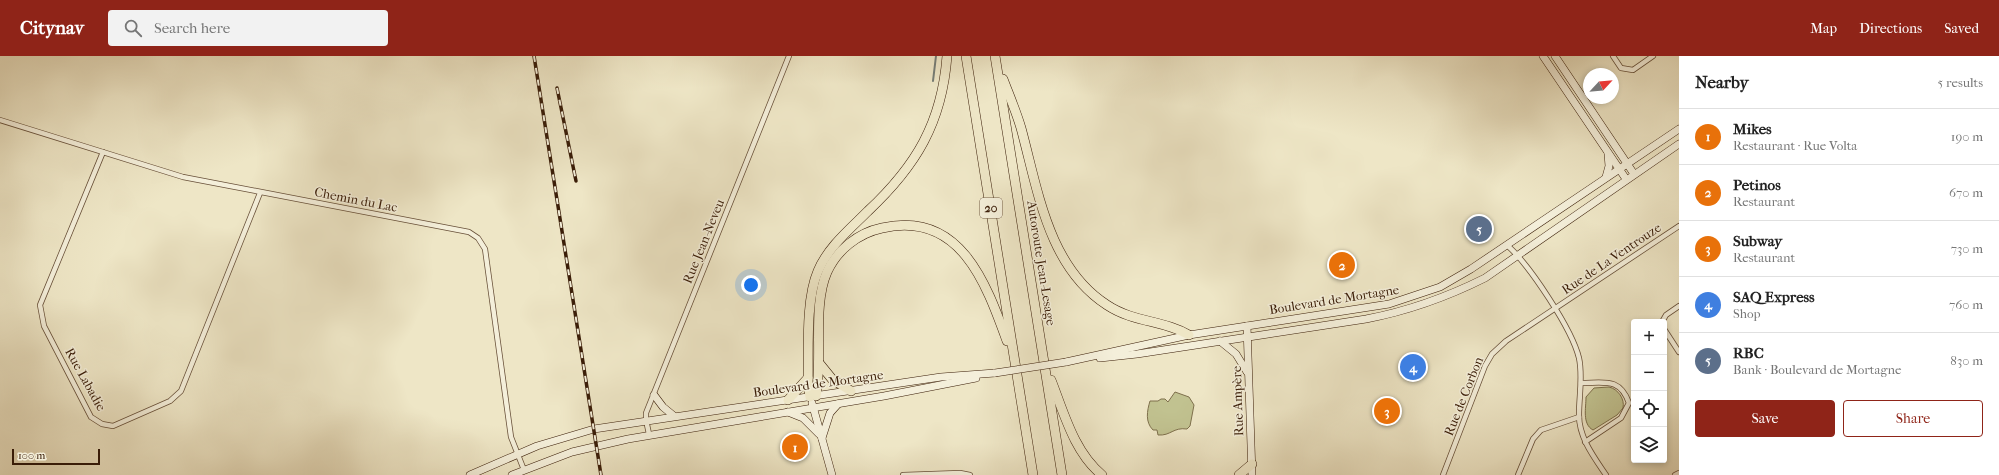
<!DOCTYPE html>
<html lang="en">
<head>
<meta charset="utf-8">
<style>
  :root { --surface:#fff; --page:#f2f2f2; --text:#222; --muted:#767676; --line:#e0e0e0; --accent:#8f2418 }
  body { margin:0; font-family:"IM FELL French Canon",serif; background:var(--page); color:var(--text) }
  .controls { position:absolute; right:12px; bottom:12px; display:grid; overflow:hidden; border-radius:4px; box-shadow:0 2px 6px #0003 }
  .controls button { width:36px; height:36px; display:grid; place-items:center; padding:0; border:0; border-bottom:1px solid var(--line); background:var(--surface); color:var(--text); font:20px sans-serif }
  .compass { position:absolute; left:1583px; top:12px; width:36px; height:36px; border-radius:50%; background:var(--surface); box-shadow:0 2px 6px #0003; rotate:64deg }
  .scale { position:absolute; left:12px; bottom:10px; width:88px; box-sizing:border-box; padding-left:4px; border:2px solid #3a1d08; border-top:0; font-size:11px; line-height:14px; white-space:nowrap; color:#3a1d08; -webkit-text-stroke:3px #f4efda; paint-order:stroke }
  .you { position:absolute; left:751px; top:229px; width:14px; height:14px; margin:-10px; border:3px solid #fff; border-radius:50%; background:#1a73e8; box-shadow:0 0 0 6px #1a73e833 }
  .badge { display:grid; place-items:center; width:26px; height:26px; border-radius:50%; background:var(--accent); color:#fff; font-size:13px; font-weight:700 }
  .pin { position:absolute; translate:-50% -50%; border:2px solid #fff; box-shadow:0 1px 4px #0006 }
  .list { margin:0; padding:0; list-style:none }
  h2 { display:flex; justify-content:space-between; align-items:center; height:52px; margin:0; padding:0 16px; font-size:17px }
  h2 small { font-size:13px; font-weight:400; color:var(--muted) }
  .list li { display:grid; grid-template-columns:26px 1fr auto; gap:12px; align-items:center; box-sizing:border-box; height:56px; padding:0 16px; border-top:1px solid var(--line) }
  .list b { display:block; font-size:15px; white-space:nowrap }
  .list p { margin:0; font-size:13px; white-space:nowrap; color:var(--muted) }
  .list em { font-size:13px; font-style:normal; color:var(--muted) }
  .actions { display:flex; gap:8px; padding:12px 16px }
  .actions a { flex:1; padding:9px 0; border:1px solid var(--accent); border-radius:4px; text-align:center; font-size:14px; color:var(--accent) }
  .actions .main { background:var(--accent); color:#fff }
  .icon { flex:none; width:22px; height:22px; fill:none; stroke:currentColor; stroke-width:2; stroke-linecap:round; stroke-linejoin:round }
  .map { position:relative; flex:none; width:1679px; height:419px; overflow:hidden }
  header { display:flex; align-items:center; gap:24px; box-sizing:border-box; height:56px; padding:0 20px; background:var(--accent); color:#fff }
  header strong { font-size:19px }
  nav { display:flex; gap:22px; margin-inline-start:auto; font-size:14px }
  .search { width:280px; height:36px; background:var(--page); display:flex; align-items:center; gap:10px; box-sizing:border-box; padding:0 14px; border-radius:4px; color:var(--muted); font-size:15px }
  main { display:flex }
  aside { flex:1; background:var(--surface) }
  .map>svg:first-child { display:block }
</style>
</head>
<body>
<header>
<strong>Citynav</strong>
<div class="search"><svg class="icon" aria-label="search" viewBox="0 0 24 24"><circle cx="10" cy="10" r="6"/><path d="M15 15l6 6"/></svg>Search here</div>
<nav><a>Map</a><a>Directions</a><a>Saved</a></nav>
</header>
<main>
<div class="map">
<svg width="1679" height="419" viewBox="0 0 1679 419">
  <rect width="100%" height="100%" fill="#eee6c6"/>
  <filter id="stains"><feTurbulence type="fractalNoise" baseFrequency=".005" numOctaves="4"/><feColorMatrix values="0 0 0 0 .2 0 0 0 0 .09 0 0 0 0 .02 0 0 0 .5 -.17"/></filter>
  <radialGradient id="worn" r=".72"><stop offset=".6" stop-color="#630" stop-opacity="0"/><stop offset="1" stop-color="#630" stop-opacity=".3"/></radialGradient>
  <g fill="#c1c290" stroke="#7e704c">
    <path d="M1609,331C1618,333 1625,343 1623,352L1617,359L1593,374C1582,368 1586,352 1586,341L1594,332Z"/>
    <path d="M1175,336L1189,341L1194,349L1190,370L1187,373C1173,371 1171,380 1158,379L1157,374H1153C1145,366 1147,355 1150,345H1158L1161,343H1165L1168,346Z"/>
  </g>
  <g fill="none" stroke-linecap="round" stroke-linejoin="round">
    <path stroke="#767d76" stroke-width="2" d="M933,25L936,0"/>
    <defs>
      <g id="street">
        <path d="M1613,0L1621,12L1633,14L1653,0"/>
        <path d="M0,64L183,121L469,176L478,182L485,193L511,381L524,414"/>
        <path d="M103,96L40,249L44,270L91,361L102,368L113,370L170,345L181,335L260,137"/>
        <path d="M1508,190C1530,210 1572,273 1579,302C1583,320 1579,340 1579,359C1579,382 1594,401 1606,419"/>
        <path d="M1662,266L1666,259L1679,250"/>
        <path d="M1664,273L1679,296"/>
        <path d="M1581,327C1604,327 1620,321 1629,347L1621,362L1585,386"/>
        <path d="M649,378L646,364V357L789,0"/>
        <path d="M903,419L960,417L970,419"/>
        <path d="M1443,419L1485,310L1492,298L1506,285L1679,170"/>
        <path d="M1518,419L1533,383L1541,374L1579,361"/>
        <path d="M1675,419L1679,417"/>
      </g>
      <g id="secondary">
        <path d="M1543,0L1626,123"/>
        <path d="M1555,0L1634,118"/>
        <path d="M1606,121L1609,110L1608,98"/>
        <path d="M1247,270L1252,419"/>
        <path d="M1220,285L1236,298L1247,316"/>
        <path d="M1100,302L1137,298L1366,263C1408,255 1447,241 1485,222L1679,88"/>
        <path d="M1066,306L1189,279L1389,248L1440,231L1471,213L1679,73"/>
        <path d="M654,339L663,351L674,360"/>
        <path d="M812,347L832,419"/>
        <path d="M788,356L803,362L819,378"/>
        <path d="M822,382L830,357L838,348"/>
        <path d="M470,419L537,390L594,373L941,321L995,317"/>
        <path d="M512,419L572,396L628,383L884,340L976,322"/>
      </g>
      <g id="highway">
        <path d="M966,0L1033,419"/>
        <path d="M995,0L1062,419"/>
        <path d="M1003,23C1009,39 1016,55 1021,72C1038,134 1048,211 1107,249C1134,267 1164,264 1189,279"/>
        <path d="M819,307L832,323L851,335"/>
        <path d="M1051,324C1064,357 1074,396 1102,419"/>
        <path d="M816,340C823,303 812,250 827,216C837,194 858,177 882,172C960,154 986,227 1007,285"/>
        <path d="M810,341L808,330C809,297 805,245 818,215C828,191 850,173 868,155C916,110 942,67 947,0"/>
        <path d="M788,344L808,322"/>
        <path d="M1239,419L1252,408"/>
      </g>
    </defs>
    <use href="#street" stroke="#674f38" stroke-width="6"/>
    <use href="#secondary" stroke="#3a1d08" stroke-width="8"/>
    <use href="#highway" stroke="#3a1d08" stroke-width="10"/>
    <use href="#street" stroke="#f4efda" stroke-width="4.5"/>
    <use href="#secondary" stroke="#f4efda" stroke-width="7"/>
    <use href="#highway" stroke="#eee6c6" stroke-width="9"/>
    <defs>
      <g id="rail">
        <path d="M534,0L601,419"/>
        <path d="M557,32L576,125"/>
      </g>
    </defs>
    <use href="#rail" stroke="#3a1d08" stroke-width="3.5"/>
    <use href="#rail" stroke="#f4efda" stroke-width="2" stroke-dasharray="6" stroke-linecap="butt"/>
    <defs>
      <path id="secondary-bridge" d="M995,317L1066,306"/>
    </defs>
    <use href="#secondary-bridge" stroke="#3a1d08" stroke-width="8" stroke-linecap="butt"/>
    <use href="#secondary-bridge" stroke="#f4efda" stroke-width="7"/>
  </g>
  <g text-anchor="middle" stroke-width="3" stroke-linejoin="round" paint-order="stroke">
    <rect fill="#f4efda" stroke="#725c47" stroke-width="1" x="980" y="142" width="22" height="20" rx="3"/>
    <g font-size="12" font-weight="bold" fill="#3a1d08">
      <text x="991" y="156">20</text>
    </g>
    <g font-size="13" fill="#3a1d08" stroke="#f4efda">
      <text transform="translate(356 143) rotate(11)" y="5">Chemin du Lac</text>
      <text transform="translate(703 185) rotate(-68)" y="5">Rue Jean-Neveu</text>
      <text transform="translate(1611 202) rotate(-34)" y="5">Rue de La Ventrouze</text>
      <text transform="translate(1042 207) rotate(81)" y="5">Autoroute Jean-Lesage</text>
      <text transform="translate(1334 243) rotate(-9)" y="5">Boulevard de Mortagne</text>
      <text transform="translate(86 323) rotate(61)" y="5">Rue Labadie</text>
      <text transform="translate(818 327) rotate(-8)" y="5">Boulevard de Mortagne</text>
      <text transform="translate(1463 340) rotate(-68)" y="5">Rue de Corbon</text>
      <text transform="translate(1237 345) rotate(-92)" y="5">Rue Ampère</text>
    </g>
  </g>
  <rect width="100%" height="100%" filter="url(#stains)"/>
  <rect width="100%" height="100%" fill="url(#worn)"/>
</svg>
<div class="controls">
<button>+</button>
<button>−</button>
<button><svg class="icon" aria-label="locate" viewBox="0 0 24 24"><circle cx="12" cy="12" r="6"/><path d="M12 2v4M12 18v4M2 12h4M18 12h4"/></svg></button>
<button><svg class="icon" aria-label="layers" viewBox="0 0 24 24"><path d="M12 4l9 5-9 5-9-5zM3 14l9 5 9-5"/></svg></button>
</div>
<svg class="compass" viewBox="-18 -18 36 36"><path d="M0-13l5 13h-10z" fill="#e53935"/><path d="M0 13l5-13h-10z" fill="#767676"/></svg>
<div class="scale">100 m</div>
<div class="you"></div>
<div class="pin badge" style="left:795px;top:391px;background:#e8710a">1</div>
<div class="pin badge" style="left:1342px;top:209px;background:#e8710a">2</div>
<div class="pin badge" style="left:1387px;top:355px;background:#e8710a">3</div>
<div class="pin badge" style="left:1413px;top:311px;background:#3f7fe0">4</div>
<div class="pin badge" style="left:1479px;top:173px;background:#5c6f8a">5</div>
</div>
<aside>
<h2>Nearby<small>5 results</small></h2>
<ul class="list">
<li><span class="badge" style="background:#e8710a">1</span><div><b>Mikes</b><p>Restaurant · Rue Volta</p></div><em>190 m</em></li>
<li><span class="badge" style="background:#e8710a">2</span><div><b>Petinos</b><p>Restaurant</p></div><em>670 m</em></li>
<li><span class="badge" style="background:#e8710a">3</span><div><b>Subway</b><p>Restaurant</p></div><em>730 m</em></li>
<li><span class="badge" style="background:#3f7fe0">4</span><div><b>SAQ Express</b><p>Shop</p></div><em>760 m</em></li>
<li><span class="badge" style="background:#5c6f8a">5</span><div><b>RBC</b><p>Bank · Boulevard de Mortagne</p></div><em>830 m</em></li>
</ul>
<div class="actions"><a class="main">Save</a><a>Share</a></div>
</aside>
</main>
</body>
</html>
